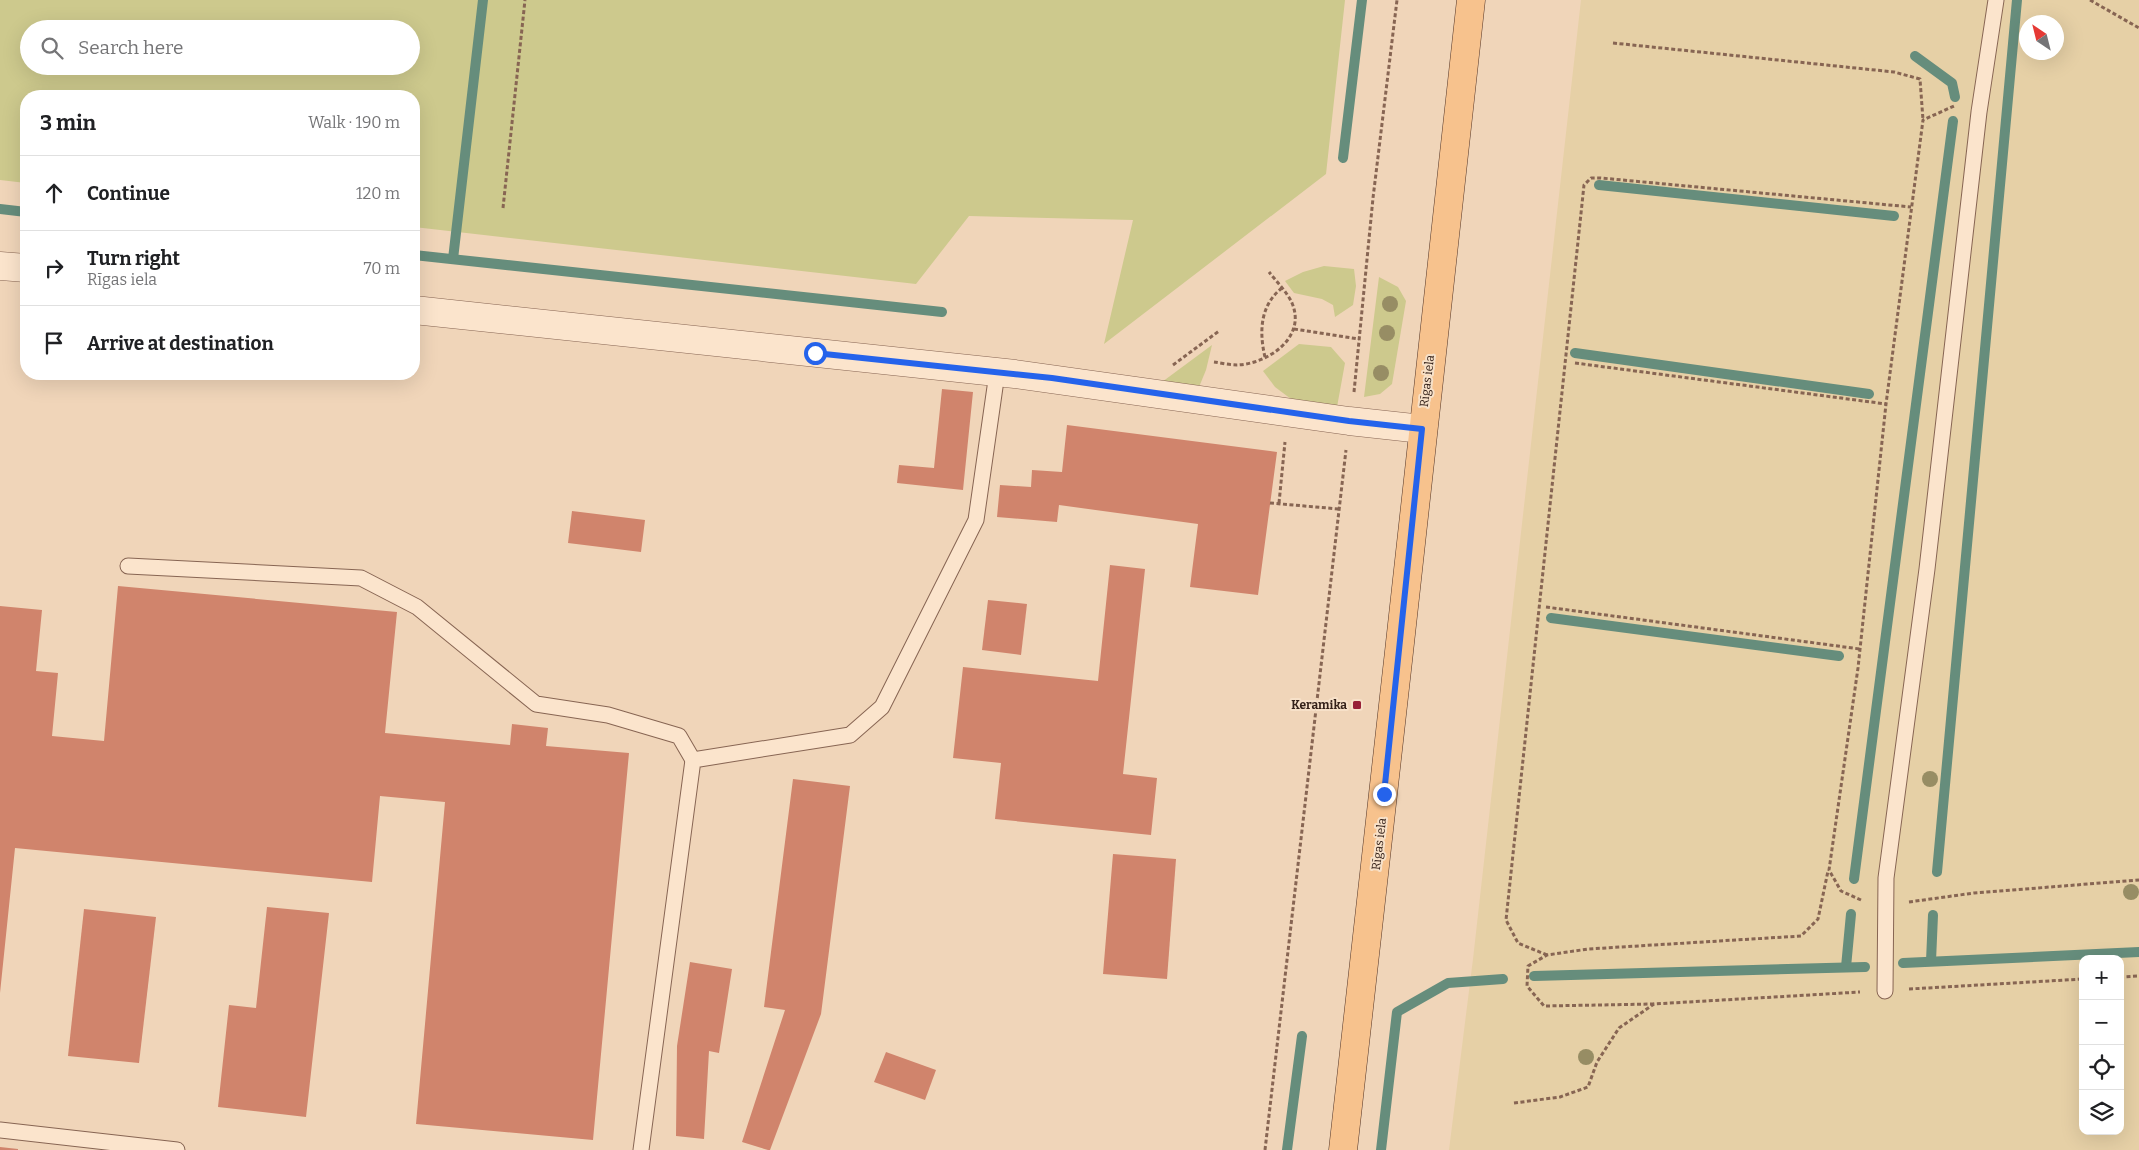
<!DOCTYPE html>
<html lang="en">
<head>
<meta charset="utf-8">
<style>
  :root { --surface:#fff; --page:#f6f6f6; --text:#202124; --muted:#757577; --line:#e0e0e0 }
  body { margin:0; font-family:Bitter,serif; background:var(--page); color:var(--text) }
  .controls { position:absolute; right:15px; bottom:15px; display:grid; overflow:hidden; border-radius:10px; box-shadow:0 5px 20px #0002 }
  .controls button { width:45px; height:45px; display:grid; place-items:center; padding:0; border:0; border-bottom:1px solid var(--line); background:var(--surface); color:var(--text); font:25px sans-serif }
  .compass { position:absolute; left:2019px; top:15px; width:45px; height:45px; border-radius:50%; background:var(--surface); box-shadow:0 5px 20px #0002; rotate:325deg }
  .stop { position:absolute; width:15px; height:15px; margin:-11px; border:4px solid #2563eb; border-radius:50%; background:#fff }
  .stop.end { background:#2563eb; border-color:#fff; box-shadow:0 1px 5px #0008 }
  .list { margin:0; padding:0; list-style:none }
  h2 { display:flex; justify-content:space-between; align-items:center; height:65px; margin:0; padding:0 20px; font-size:21px }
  h2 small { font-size:16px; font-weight:400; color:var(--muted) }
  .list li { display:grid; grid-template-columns:32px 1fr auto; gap:15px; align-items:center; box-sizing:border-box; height:75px; padding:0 20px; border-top:1px solid var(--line) }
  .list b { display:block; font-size:19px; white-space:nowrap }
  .list p { margin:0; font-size:16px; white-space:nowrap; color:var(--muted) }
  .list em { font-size:16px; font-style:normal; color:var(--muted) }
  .icon { flex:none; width:28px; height:28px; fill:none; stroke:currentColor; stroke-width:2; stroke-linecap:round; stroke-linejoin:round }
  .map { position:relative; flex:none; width:2139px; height:1150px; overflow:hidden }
  .search { position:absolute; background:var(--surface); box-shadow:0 5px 20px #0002; left:20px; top:20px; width:400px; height:55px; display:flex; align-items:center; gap:12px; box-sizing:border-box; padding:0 18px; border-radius:28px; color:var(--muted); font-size:19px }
  .panel { position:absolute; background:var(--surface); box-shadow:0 5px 20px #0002; left:20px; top:90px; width:400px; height:290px; border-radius:20px }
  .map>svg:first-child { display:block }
</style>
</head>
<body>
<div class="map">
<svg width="2139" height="1150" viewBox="0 0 2139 1150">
  <rect width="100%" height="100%" fill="#f0d5b9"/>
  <path fill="#e6d0a6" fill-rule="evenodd" d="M1581,0H2139V1150H1449L1473,959ZM2026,22H2056V52H2026ZM2083,959H2120V1131H2083Z"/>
  <g fill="#cdc98d" fill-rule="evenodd">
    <path d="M0,0H1345L1326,174L1104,344L1133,220L969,216L916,284L414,227V96H26V183L0,180ZM29,29H411V66H29Z"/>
    <path d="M1324,266L1354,269L1356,286L1353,305L1335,317L1333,305L1322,299L1294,293L1285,281L1303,272Z"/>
    <path d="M1379,277L1398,287L1406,301L1392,384L1380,394L1364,397Z"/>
    <path d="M1299,344L1331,347L1345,363L1337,407L1291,399L1275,387L1263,371Z"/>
    <path d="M1212,345L1206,370L1199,387L1162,382Z"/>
  </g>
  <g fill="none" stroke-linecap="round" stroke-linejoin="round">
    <g stroke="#668d7c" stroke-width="10">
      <path d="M1915,56L1952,83L1955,97"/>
      <path d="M1343,158L1362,0"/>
      <path d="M1599,185L1894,216"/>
      <path d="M0,209L26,212"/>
      <path d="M414,255L942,312"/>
      <path d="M453,259L483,0"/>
      <path d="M1575,353L1869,394"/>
      <path d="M1551,618L1839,656"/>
      <path d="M1937,872L2017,0"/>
      <path d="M1854,879L1953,121"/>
      <path d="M1931,961L1933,915"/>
      <path d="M1903,963L2139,952"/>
      <path d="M1846,967L1851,914"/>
      <path d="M1534,976L1865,967"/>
      <path d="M1287,1150L1302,1036"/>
      <path d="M1381,1150L1397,1012L1448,983L1503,979"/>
    </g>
  </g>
  <g fill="#d0846c">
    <path d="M942,389L973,392L963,490L897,483L899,465L934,468Z"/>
    <path d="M1067,425L1277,452L1258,595L1190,587L1198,524L1059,505L1057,522L997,517L1000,485L1031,487L1032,470L1062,472Z"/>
    <path d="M572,511L645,520L641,552L568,543Z"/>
    <path d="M1110,565L1145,569L1123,774L1157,778L1151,835L995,819L1001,763L953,758L963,667L1098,681Z"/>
    <path d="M118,586L397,612L385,733L510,745L512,724L548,728L546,746L629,753L593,1140L416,1124L445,802L380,796L372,882L15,848L0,993V606L42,610L36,671L58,673L52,736L104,741Z"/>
    <path d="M988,600L1027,604L1021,655L982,650Z"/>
    <path d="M793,779L850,786L821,1014L770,1150H768L742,1142L785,1010L764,1007Z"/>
    <path d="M1113,854L1176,859L1167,979L1103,974Z"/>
    <path d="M267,907L329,913L306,1117L218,1107L229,1005L256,1008Z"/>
    <path d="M84,909L156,917L139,1063L68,1056Z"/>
    <path d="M690,962L732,969L719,1053L709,1051L704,1139L676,1136L677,1046Z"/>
    <path d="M886,1052L936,1070L925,1100L874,1082Z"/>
    <path d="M0,1147L18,1149V1150H0Z"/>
  </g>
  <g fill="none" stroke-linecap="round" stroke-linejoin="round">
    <defs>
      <g id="service">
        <path d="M128,566L361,578L417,607L536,704L608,715L679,736L693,760"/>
        <path d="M1885,991L1886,878L1927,569L1979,112L1996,0"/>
        <path d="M0,1130L177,1150"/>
        <path d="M641,1150L693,760L850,735L882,707L976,520L997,373"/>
      </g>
      <g id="minor">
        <path d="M0,266L26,268"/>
        <path d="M414,310L1015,374L1349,421L1422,429"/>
      </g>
      <path id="primary" d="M1343,1150C1388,767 1427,383 1471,0"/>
    </defs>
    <use href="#service" stroke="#876553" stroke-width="17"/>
    <use href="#minor" stroke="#876553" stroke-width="29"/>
    <use href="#primary" stroke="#533528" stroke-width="29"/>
    <g stroke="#876553" stroke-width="3" stroke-dasharray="4 2.5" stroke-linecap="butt">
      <path d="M2090,0L2139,28"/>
      <path d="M1613,43L1894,72L1920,79L1923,120"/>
      <path d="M503,208L525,0"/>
      <path d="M1294,329L1359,339"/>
      <path d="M1265,357C1259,332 1260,305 1282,288"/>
      <path d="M1214,362C1221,363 1230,365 1237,365C1267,364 1307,338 1292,303C1287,292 1276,281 1269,272"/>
      <path d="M1575,363L1886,404"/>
      <path d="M1173,365L1219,331"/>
      <path d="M1354,392L1373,198L1397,0"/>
      <path d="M1270,503L1339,509"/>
      <path d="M1279,503L1285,442"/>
      <path d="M1546,607L1860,649"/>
      <path d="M1861,900L1841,891L1829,870L1858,668L1886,404L1923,120L1954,106"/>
      <path d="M1909,902L1974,893L2139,880"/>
      <path d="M1547,955L1518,943L1506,920L1584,185L1591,178H1601L1911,207"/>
      <path d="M2120,977L2139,976"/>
      <path d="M1909,989L2083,979"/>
      <path d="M1654,1004L1544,1006L1527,986L1528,966L1547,955L1588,949L1801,936L1818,919L1828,871"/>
      <path d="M1514,1103L1560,1097L1588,1087L1597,1062L1619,1028L1654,1004L1860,992"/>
      <path d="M1265,1150L1346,450"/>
    </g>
    <use href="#service" stroke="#fbe4cc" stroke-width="15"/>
    <use href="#minor" stroke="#fbe4cc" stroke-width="28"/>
    <use href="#primary" stroke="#f7c28d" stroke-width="28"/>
  </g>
  <g fill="#978d64">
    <circle cx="1390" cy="304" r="8"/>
    <circle cx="1387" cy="333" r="8"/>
    <circle cx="1381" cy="373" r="8"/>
    <circle cx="1930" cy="779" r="8"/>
    <circle cx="2131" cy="892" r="8"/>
    <circle cx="1586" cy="1057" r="8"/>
  </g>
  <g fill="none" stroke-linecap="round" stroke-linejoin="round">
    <path stroke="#2563eb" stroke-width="6" d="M815,353L1052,378L1349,421L1422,429L1384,794"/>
  </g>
  <rect fill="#982037" stroke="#f7e1c9" stroke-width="2" x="1352" y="700" width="10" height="10" rx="2.5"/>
  <g text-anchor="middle" stroke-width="4" stroke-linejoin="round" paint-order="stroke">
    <g font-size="12" fill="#342119" stroke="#f7e1c9">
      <text transform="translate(1427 381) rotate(-83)" y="4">Rīgas iela</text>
      <text transform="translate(1379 844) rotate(-83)" y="4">Rīgas iela</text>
    </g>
    <g font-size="12" font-weight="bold" fill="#342119" stroke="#f7e1c9" text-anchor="end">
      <text x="1347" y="709">Keramika</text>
    </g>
  </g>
</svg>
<div class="controls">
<button>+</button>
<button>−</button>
<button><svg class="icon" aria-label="locate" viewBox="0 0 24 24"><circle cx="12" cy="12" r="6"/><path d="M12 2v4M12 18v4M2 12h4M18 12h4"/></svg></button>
<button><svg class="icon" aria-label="layers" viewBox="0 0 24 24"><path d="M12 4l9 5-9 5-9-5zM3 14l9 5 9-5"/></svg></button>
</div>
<svg class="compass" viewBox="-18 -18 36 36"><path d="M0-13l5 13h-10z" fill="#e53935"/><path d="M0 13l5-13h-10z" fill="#757577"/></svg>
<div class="stop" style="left:815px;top:353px"></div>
<div class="stop end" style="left:1384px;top:794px"></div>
<div class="search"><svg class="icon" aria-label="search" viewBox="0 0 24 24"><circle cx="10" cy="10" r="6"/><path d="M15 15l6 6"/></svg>Search here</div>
<section class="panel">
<h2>3 min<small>Walk · 190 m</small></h2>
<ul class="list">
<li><svg class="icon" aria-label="ahead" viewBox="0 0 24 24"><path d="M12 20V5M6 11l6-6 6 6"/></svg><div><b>Continue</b></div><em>120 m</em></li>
<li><svg class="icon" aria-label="right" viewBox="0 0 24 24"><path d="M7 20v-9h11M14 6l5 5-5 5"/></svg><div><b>Turn right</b><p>Rīgas iela</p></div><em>70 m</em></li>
<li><svg class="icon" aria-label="arrive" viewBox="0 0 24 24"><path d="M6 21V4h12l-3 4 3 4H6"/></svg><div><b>Arrive at destination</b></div></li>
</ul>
</section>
</div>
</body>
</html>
